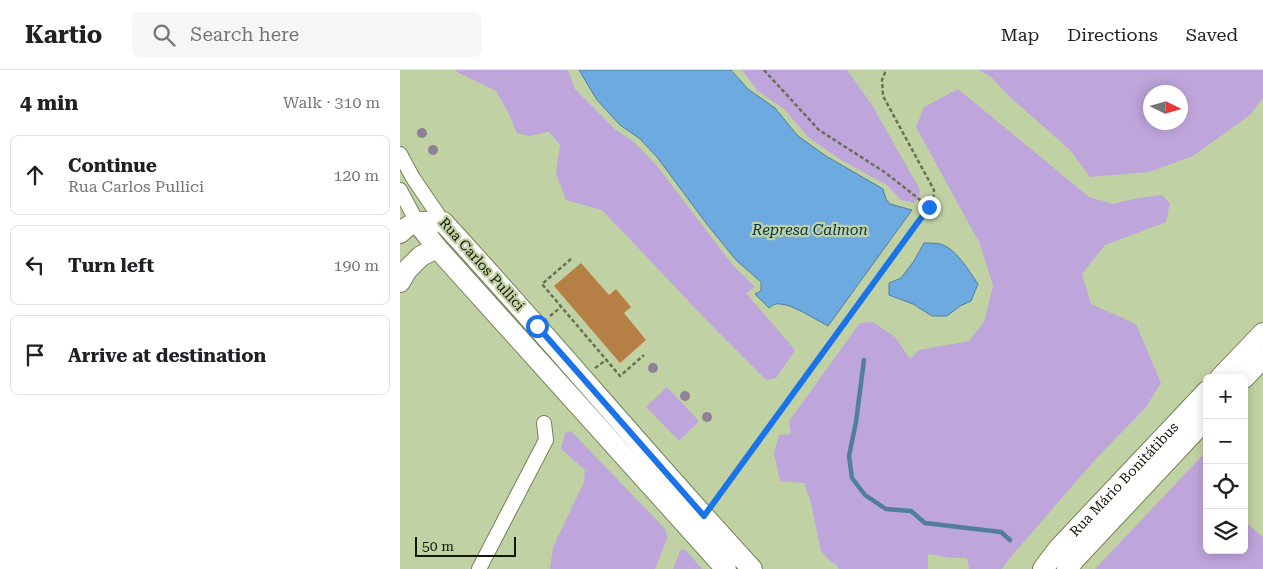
<!DOCTYPE html>
<html lang="en">
<head>
<meta charset="utf-8">
<style>
  :root { --surface:#fff; --page:#f6f6f6; --text:#202124; --muted:#757577; --line:#e0e0e0 }
  body { margin:0; font-family:"Roboto Serif",serif; background:var(--page); color:var(--text) }
  .controls { position:absolute; right:15px; bottom:15px; display:grid; overflow:hidden; border-radius:8px; box-shadow:0 2px 12px #0003 }
  .controls button { width:45px; height:45px; display:grid; place-items:center; padding:0; border:0; border-bottom:1px solid var(--line); background:var(--surface); color:var(--text); font:25px sans-serif }
  .compass { position:absolute; left:743px; top:15px; width:45px; height:45px; border-radius:50%; background:var(--surface); box-shadow:0 2px 12px #0003; rotate:95deg }
  .scale { position:absolute; left:15px; bottom:12px; width:101px; box-sizing:border-box; padding-left:5px; border:2px solid #121807; border-top:0; font-size:14px; line-height:18px; white-space:nowrap; color:#121807; -webkit-text-stroke:4px #c0d2a3; paint-order:stroke }
  .stop { position:absolute; width:15px; height:15px; margin:-11px; border:4px solid #1a73e8; border-radius:50%; background:#fff }
  .stop.end { background:#1a73e8; border-color:#fff; box-shadow:0 1px 5px #0008 }
  .list { margin:0; padding:0; list-style:none }
  h2 { display:flex; justify-content:space-between; align-items:center; height:65px; margin:0; padding:0 20px; font-size:21px }
  h2 small { font-size:16px; font-weight:400; color:var(--muted) }
  .list li { display:grid; grid-template-columns:32px 1fr auto; gap:15px; align-items:center; box-sizing:border-box; height:80px; margin:0 10px 10px; padding:0 10px; border:1px solid var(--line); border-radius:8px }
  .list b { display:block; font-size:19px; white-space:nowrap }
  .list p { margin:0; font-size:16px; white-space:nowrap; color:var(--muted) }
  .list em { font-size:16px; font-style:normal; color:var(--muted) }
  .icon { flex:none; width:28px; height:28px; fill:none; stroke:currentColor; stroke-width:2; stroke-linecap:round; stroke-linejoin:round }
  .map { position:relative; flex:none; width:863px; height:499px; overflow:hidden }
  header { display:flex; align-items:center; gap:30px; box-sizing:border-box; height:70px; padding:0 25px; background:var(--surface); border-bottom:1px solid var(--line) }
  header strong { font-size:24px }
  nav { display:flex; gap:28px; margin-inline-start:auto; font-size:18px }
  .search { width:350px; height:45px; background:var(--page); display:flex; align-items:center; gap:12px; box-sizing:border-box; padding:0 18px; border-radius:8px; color:var(--muted); font-size:19px }
  main { display:flex }
  aside { flex:1; background:var(--surface) }
  .map>svg:first-child { display:block }
</style>
</head>
<body>
<header>
<strong>Kartio</strong>
<div class="search"><svg class="icon" aria-label="search" viewBox="0 0 24 24"><circle cx="10" cy="10" r="6"/><path d="M15 15l6 6"/></svg>Search here</div>
<nav><a>Map</a><a>Directions</a><a>Saved</a></nav>
</header>
<main>
<aside>
<h2>4 min<small>Walk · 310 m</small></h2>
<ul class="list">
<li><svg class="icon" aria-label="ahead" viewBox="0 0 24 24"><path d="M12 20V5M6 11l6-6 6 6"/></svg><div><b>Continue</b><p>Rua Carlos Pullici</p></div><em>120 m</em></li>
<li><svg class="icon" aria-label="left" viewBox="0 0 24 24"><path d="M17 20v-9H6M10 6l-5 5 5 5"/></svg><div><b>Turn left</b></div><em>190 m</em></li>
<li><svg class="icon" aria-label="arrive" viewBox="0 0 24 24"><path d="M6 21V4h12l-3 4 3 4H6"/></svg><div><b>Arrive at destination</b></div></li>
</ul>
</aside>
<div class="map">
<svg width="863" height="499" viewBox="0 0 863 499">
  <rect width="100%" height="100%" fill="#c0d2a3"/>
  <g fill="#bea5db" fill-rule="evenodd">
    <path d="M56,0H168L175,19L216,60L235,73L257,96L332,194L355,217L346,223L395,280L376,308L366,310L315,259L202,140L166,130L156,104L160,75L149,62L129,66L117,63L109,44L96,21L57,2Z"/>
    <path d="M342,0H447L472,35L520,120L519,126L514,133L501,130L487,115L441,90L408,67L384,39L358,21Z"/>
    <path d="M579,0H863V28L850,45L793,86L749,102L690,107L670,80L610,27L591,7ZM750,22H780V52H750Z"/>
    <path d="M558,19L689,127L712,134L738,128L762,125L770,133L766,152L705,175L682,204L691,234L736,254L761,313L746,337L693,392L609,489L602,499H569L567,488H551L528,484V499H439L437,495L431,492L421,481L410,429L404,413L380,411L374,383L379,365L391,364L389,351L460,253L473,252L495,267L510,289L519,280L569,271L584,252L593,216L580,174L516,57L524,37Z"/>
    <path d="M267,317L299,351L279,371L246,337Z"/>
    <path d="M171,361L266,460L267,469L255,499H150L153,477L184,412L185,400L161,379L165,363Z"/>
    <path d="M803,385L807,399V480H844V451L863,467V499H695Z"/>
    <path d="M281,479L286,480L302,499H273Z"/>
  </g>
  <g fill="#6caadf" stroke="#517e9e">
    <path d="M179,0H331L348,19L375,38L398,66L426,86L483,119L486,129L490,134L512,140L428,256C416,250 392,234 380,234C375,233 372,236 369,238L355,224L361,221V212L336,190L306,153L257,87L239,68L220,55L197,30Z"/>
    <path d="M524,173C529,173 535,173 540,174C556,178 569,201 578,214L571,231L560,236L547,246H532L513,234L489,225V213L501,208L514,191Z"/>
  </g>
  <g fill="none" stroke-linecap="round" stroke-linejoin="round">
    <path stroke="#517e9e" stroke-width="4.5" d="M464,290L456,352L449,386L452,408L465,425L486,439L511,441L525,453L601,462L610,470"/>
  </g>
  <path fill="#b67f46" d="M181,193L209,225L216,219L231,237L224,243L246,270L220,293L154,216Z"/>
  <g fill="none" stroke-linecap="round" stroke-linejoin="round">
    <defs>
      <g id="street">
        <path d="M0,84L13,108L43,152"/>
        <path d="M0,120L17,152"/>
        <path d="M79,499L146,370L144,353"/>
      </g>
      <g id="secondary">
        <path d="M17,152L37,178L326,499"/>
        <path d="M0,163C13,149 25,152 43,152C148,266 247,385 352,499"/>
        <path d="M0,212L7,200L21,186L37,178"/>
        <path d="M820,308L863,263"/>
        <path d="M844,308L863,288"/>
        <path id="s1" d="M643,499L658,479L807,321"/>
        <path d="M667,499L674,490L807,348"/>
      </g>
    </defs>
    <use href="#street" stroke="#728357" stroke-width="16"/>
    <use href="#secondary" stroke="#728357" stroke-width="22"/>
    <g stroke="#667252" stroke-width="2.5" stroke-dasharray="4 2.5" stroke-linecap="butt">
      <path d="M364,0L419,60L486,103L529,137"/>
      <path d="M171,189L142,214L220,306L244,285"/>
      <path d="M150,246L161,237"/>
      <path d="M195,298L206,290"/>
      <path d="M313,434L533,132L534,120L483,26L482,10L486,0"/>
    </g>
    <use href="#street" stroke="#fff" stroke-width="14"/>
    <use href="#secondary" stroke="#fff" stroke-width="20"/>
  </g>
  <g fill="#8f8197">
    <circle cx="22" cy="63" r="5"/>
    <circle cx="33" cy="80" r="5"/>
    <circle cx="253" cy="298" r="5"/>
    <circle cx="285" cy="326" r="5"/>
    <circle cx="307" cy="347" r="5"/>
  </g>
  <g fill="none" stroke-linecap="round" stroke-linejoin="round">
    <path stroke="#1a73e8" stroke-width="6" d="M137,256L304,446L529,137"/>
  </g>
  <g text-anchor="middle" stroke-width="4.5" stroke-linejoin="round" paint-order="stroke">
    <g font-size="14" fill="#121807" stroke="#c0d2a3">
      <text transform="translate(82 194) rotate(48)" y="5">Rua Carlos Pullici</text>
      <text dy="5" stroke="none"><textPath href="#s1" startOffset="121">Rua Mário Bonitátibus</textPath></text>
    </g>
    <g font-size="15" font-style="italic" fill="#003354" stroke="#c0d2a3">
      <text x="410" y="165">Represa Calmon</text>
    </g>
  </g>
</svg>
<div class="controls">
<button>+</button>
<button>−</button>
<button><svg class="icon" aria-label="locate" viewBox="0 0 24 24"><circle cx="12" cy="12" r="6"/><path d="M12 2v4M12 18v4M2 12h4M18 12h4"/></svg></button>
<button><svg class="icon" aria-label="layers" viewBox="0 0 24 24"><path d="M12 4l9 5-9 5-9-5zM3 14l9 5 9-5"/></svg></button>
</div>
<svg class="compass" viewBox="-18 -18 36 36"><path d="M0-13l5 13h-10z" fill="#e53935"/><path d="M0 13l5-13h-10z" fill="#757577"/></svg>
<div class="scale">50 m</div>
<div class="stop" style="left:137px;top:256px"></div>
<div class="stop end" style="left:529px;top:137px"></div>
</div>
</main>
</body>
</html>
